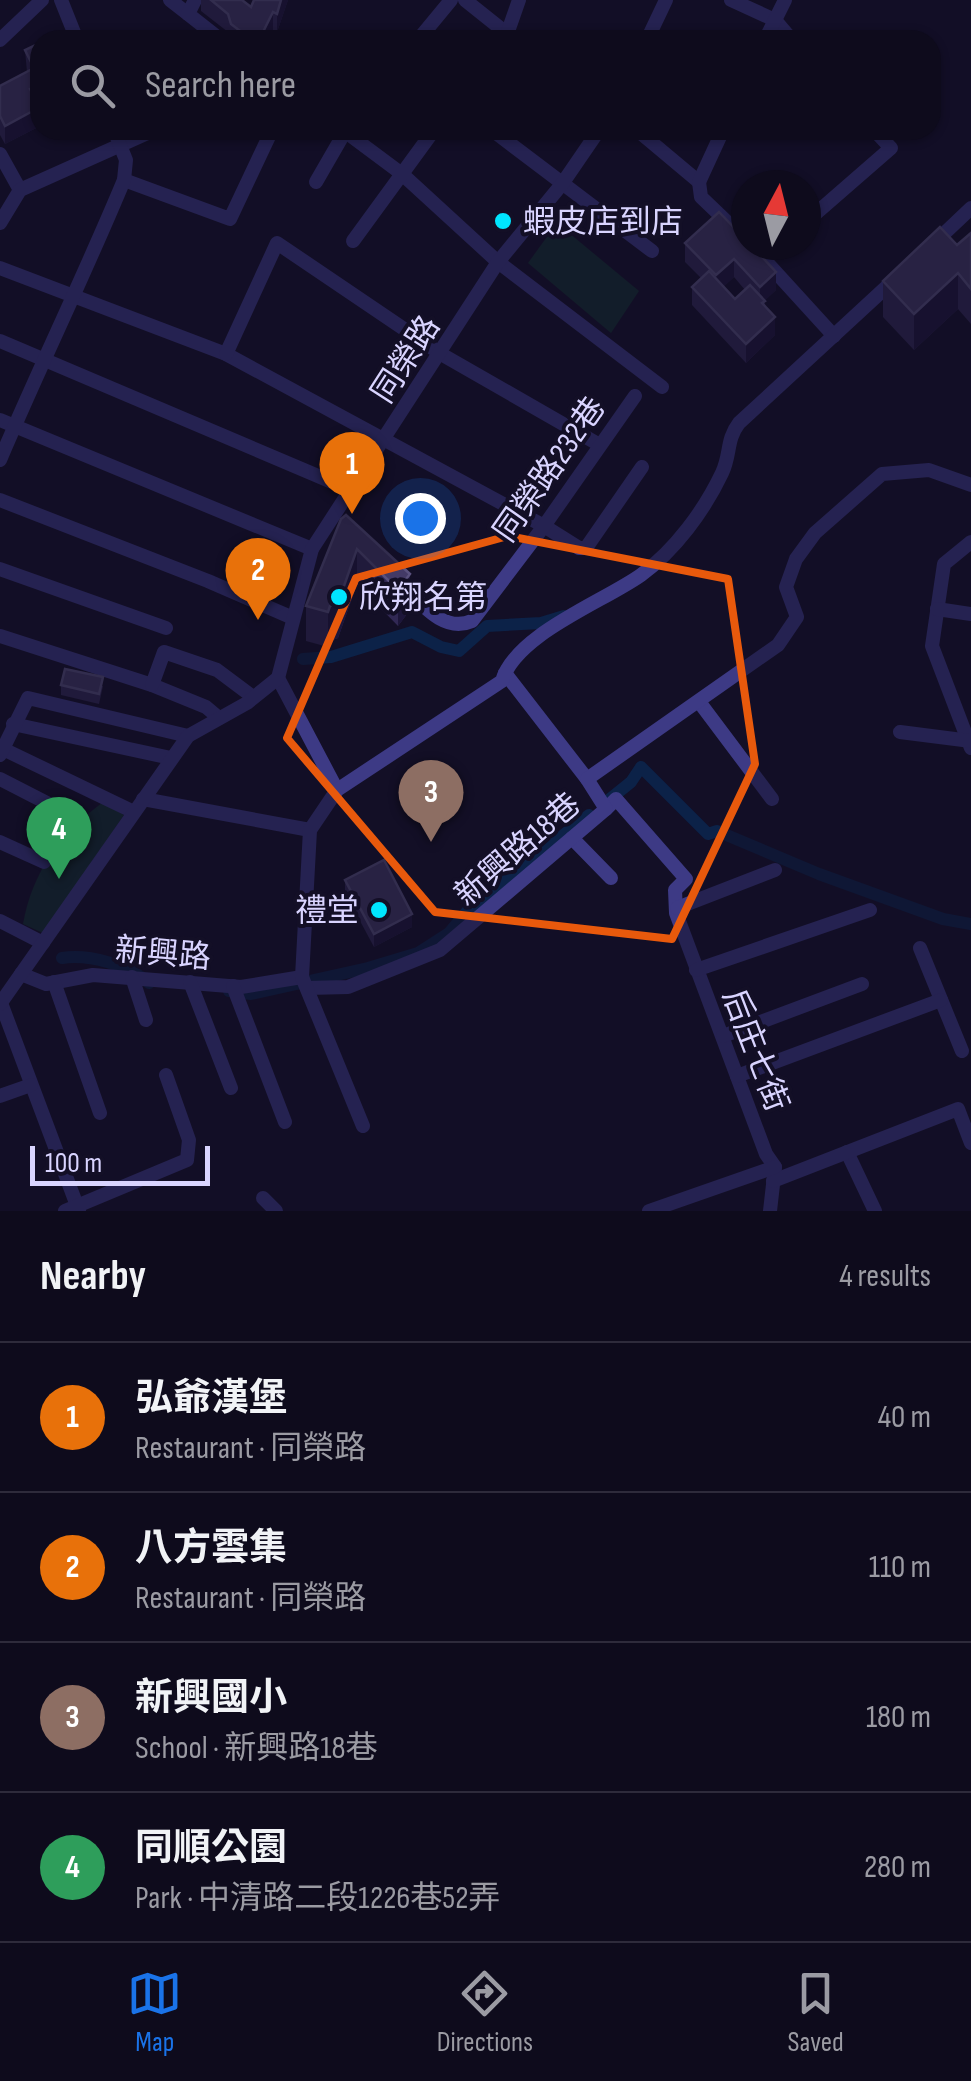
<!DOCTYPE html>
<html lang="en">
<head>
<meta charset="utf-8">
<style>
  :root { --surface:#0e0b1c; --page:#1c1929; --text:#f1f3f6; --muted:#9b9ba3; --line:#2e2b3b; --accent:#1a73e8 }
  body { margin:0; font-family:"Sofia Sans Condensed","Noto Sans TC",sans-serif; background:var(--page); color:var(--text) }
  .compass { position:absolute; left:731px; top:170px; width:90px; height:90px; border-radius:50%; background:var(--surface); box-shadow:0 2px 8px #0004; rotate:7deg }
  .scale { position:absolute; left:30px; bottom:25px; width:180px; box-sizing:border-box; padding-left:10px; border:5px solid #d9d4ff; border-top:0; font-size:28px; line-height:35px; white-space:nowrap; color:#d9d4ff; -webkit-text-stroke:8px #130f26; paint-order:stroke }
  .you { position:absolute; left:420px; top:518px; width:35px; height:35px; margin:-25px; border:8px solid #fff; border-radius:50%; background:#1a73e8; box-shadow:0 0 0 15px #1a73e833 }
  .badge { display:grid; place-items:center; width:65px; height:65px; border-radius:50%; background:var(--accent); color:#fff; font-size:32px; font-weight:700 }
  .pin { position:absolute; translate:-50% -82px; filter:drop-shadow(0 2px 5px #0008) }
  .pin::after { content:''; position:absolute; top:52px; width:35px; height:30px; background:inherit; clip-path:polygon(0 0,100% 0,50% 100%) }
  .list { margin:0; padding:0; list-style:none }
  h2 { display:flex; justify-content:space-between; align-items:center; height:130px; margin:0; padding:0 40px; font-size:42px }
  h2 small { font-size:32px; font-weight:400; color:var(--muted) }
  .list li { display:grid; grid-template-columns:65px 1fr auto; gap:30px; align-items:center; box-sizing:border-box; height:150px; padding:0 40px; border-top:2px solid var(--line) }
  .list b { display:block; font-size:38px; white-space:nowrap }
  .list p { margin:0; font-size:32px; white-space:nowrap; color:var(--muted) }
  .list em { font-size:32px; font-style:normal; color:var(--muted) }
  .icon { flex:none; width:55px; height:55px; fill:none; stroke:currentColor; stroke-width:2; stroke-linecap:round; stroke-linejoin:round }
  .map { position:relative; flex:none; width:971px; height:1211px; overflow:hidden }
  .search { position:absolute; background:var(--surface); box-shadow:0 2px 8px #0004; left:30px; right:30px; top:30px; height:110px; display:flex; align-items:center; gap:25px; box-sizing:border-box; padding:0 35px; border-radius:30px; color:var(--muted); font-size:38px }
  .sheet { height:730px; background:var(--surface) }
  nav { display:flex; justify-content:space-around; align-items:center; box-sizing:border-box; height:140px; border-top:2px solid var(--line); background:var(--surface); font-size:28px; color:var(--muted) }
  nav a { display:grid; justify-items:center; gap:5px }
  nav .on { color:var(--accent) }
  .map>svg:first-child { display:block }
</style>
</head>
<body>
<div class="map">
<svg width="971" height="1211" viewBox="0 0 971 1211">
  <rect width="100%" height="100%" fill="#130f26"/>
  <g fill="#12302f">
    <path d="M557,223L639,291L611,333L528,263Z"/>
    <path d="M102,803L124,815L43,933L23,924C32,872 61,833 102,803Z"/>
  </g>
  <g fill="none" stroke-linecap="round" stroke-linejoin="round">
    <g stroke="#0c2248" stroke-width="12">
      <path d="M303,659L331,657L412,632L441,647L459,651L487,626L541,623L564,616"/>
      <path d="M605,803L631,782L641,767L708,834L717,831L819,874L943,919L971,924"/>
      <path d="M62,958C90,954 128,965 149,983"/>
      <path d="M229,991L251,994L368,968L418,953L449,933L469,909L589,815"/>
    </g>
    <g stroke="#3d3a85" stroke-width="14">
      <path d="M61,0L77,40"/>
      <path d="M170,0L188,14"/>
      <path d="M195,0L188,14L221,40"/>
      <path d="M465,0L515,40"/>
      <path d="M731,0L775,20L792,40"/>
      <path d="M0,40L42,0"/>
      <path d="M418,40L451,0"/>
      <path d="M505,40L519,0"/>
      <path d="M647,40L666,0"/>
      <path d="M765,40L785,0"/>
      <path d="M343,130L402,174L498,262L662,387"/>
      <path d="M492,130L652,251"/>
      <path d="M637,130L699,182"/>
      <path d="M0,154L20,190"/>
      <path d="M124,180L230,219L272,130"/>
      <path d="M316,182L346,130"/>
      <path d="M699,182L701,197L746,240"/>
      <path d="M699,182L723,130"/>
      <path d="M806,222L891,148L874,130"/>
      <path d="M0,223L20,190L154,130"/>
      <path d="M353,241L434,130"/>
      <path d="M751,245L834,336"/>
      <path d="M932,245L971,208"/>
      <path d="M764,259L780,245"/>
      <path d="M0,268L226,354L544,526L579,548H586L642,467"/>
      <path d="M0,341L351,490"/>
      <path d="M226,354L277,243L441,354L598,444"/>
      <path d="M0,420L312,549"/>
      <path d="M0,460C40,366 85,274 124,180L126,160L114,130"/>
      <path d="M0,500L208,581L293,618"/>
      <path d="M971,542L944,564L932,646L971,748"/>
      <path d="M0,569L166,628"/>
      <path d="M399,582C420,601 442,634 472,621L544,526L635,396"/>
      <path d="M937,609L971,614"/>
      <path d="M0,636L152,685L206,707L219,718"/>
      <path d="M505,673L587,779"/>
      <path d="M278,678L337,790"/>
      <path d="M152,685L164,652L217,670L253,697"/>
      <path d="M700,703L772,799"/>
      <path d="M13,724L171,758"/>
      <path d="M900,732L971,741"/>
      <path d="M3,749L134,812"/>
      <path d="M0,755L28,698L188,736"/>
      <path d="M0,779L78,819"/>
      <path d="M143,799L310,830"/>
      <path d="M606,809L616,799L686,879L675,890L676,913L766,1154L775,1167L770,1211"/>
      <path d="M572,838L611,878"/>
      <path d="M0,842L44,862"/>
      <path d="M677,908L775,870"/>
      <path d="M0,921L43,943"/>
      <path d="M920,948L962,1051"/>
      <path d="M696,970L870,910"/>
      <path d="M21,974L46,984L93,975L241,987L302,977"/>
      <path d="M132,977L146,1020"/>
      <path d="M54,982L100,1113"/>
      <path d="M190,982L231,1088"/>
      <path d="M233,986L285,1122"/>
      <path d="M307,988L348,987L440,950L606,809L587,779L778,645L797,617L786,587L796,559L815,533L882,474L929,470L971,485"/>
      <path d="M1,1003L79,1211"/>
      <path d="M0,1004L188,736L247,703L278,678L312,549L498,262L562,184L599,130"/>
      <path d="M723,1036L862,984"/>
      <path d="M737,1076L941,1000"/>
      <path d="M0,1096L31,1085"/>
      <path d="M363,1126L302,977L310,830L337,790L502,681C516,634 603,602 641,575C675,550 704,511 722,473C731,454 726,440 739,423L894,280"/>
      <path d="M847,1152L875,1211"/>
      <path d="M773,1181L958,1109L971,1143"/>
      <path d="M263,1198L276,1211"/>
      <path d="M65,1211L187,1160L189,1140L166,1075"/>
      <path d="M649,1211L775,1167"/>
    </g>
  </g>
  <g fill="#312854" fill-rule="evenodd">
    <path d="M201,0H242L251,7L288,0L277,32L273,31L269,40H230L228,32L201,11Z"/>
    <path d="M40,43V103H38L40,106V126L5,144L0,135V86L27,72L25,50Z"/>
    <path d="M719,212L776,290L764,301L775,335L746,363L692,305V287L701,278L685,262V243ZM734,277L745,290L735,299L723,287Z"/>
    <path d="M971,233V324L958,309L914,350L883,317V281L957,245Z"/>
    <path d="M341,519L410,574V610L398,626L357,584L338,638L330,641L328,647L306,641V606Z"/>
    <path d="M61,685L103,686L99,704L61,695Z"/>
    <path d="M345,880L412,927L374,947L345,893Z"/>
  </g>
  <g fill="#1d163a">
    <path d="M281,0H288L277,32V14Z"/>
    <path d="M273,12V31L269,40H259Z"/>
    <path d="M40,84V103L30,107V89Z"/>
    <path d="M40,107V126L5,144V126Z"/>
    <path d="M734,259V277L716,294V275Z"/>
    <path d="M776,272V290L760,305V287Z"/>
    <path d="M958,273V309L914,350V314Z"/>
    <path d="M775,317V335L746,363V344Z"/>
    <path d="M357,549V584L338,638L330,641L328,647V612Z"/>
    <path d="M410,574V610L398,626V590Z"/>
    <path d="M412,914V927L374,947V934Z"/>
  </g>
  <g fill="#433a66" stroke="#5a527e" stroke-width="2.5">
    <path d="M211,0H242L251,7L254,0H281L277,14L273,12L259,40H252L231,24L228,14Z"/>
    <path d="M63,32L67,40H47Z"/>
    <path d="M40,43V84L30,89L40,107L5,126L0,116V86L34,68L25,50Z"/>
    <path d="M719,212L746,240V245H751L776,272L760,287L734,259L716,275L685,243Z"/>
    <path d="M940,227L957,245L971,233V289L958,273L914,314L883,281Z"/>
    <path d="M709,271L735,299L750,285L765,301L762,303L775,317L746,344L692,287Z"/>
    <path d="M346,515L410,574L398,590L357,549L338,603L330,606L328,612L306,606L341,519Z"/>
    <path d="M65,669L103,677L99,694L61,685Z"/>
    <path d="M384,860L412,914L374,934L345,880Z"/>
  </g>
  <path d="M0 0H971V1211H0ZM508,536L728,579L755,764L672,939L435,912L287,738L356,578Z" fill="#130f26" fill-opacity=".55" fill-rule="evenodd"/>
  <path fill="none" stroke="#e8590c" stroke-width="8" stroke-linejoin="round" d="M508,536L728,579L755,764L672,939L435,912L287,738L356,578Z"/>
  <g fill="#00e5ff" stroke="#130f26" stroke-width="4">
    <circle cx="503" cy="221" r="10"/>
    <circle cx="339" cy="597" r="10"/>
    <circle cx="379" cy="910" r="10"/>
  </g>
  <g text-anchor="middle" stroke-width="8" stroke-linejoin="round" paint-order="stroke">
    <g font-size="32" fill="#d9d4ff" stroke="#130f26" text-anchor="start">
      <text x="523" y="232">蝦皮店到店</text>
      <text x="359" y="608">欣翔名第</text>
      <text x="359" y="921" text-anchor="end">禮堂</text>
    </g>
    <g font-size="32" fill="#d9d4ff" stroke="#130f26">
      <text transform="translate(405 359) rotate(-57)" y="11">同榮路</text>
      <text transform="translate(549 469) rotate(-55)" y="11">同榮路232巷</text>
      <text transform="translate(517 849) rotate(-41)" y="11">新興路18巷</text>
      <text transform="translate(163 953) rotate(5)" y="11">新興路</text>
      <text transform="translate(756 1050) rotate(69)" y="11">后庄七街</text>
    </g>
  </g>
</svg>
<svg class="compass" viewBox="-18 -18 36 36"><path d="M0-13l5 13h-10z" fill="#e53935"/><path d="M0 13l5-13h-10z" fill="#9b9ba3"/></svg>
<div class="scale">100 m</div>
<div class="you"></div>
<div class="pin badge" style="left:352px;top:514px;background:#e8710a">1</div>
<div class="pin badge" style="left:258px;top:620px;background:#e8710a">2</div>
<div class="pin badge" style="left:431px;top:842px;background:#8d6e63">3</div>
<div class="pin badge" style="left:59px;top:879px;background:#2e9e5b">4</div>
<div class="search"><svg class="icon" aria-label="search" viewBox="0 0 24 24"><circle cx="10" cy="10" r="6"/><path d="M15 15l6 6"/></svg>Search here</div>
</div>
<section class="sheet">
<h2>Nearby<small>4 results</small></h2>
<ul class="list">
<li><span class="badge" style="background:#e8710a">1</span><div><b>弘爺漢堡</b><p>Restaurant · 同榮路</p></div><em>40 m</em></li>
<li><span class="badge" style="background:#e8710a">2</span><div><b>八方雲集</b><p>Restaurant · 同榮路</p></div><em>110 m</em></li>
<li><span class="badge" style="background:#8d6e63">3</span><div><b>新興國小</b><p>School · 新興路18巷</p></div><em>180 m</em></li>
<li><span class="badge" style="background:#2e9e5b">4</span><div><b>同順公園</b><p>Park · 中清路二段1226巷52弄</p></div><em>280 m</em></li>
</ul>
</section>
<nav>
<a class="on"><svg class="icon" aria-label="map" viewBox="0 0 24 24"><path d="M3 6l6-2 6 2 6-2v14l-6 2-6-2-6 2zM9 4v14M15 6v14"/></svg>Map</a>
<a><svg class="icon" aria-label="directions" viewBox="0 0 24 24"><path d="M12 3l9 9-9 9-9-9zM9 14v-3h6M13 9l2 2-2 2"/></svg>Directions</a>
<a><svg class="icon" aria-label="saved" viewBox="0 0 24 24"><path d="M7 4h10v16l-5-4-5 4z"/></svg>Saved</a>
</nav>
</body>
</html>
